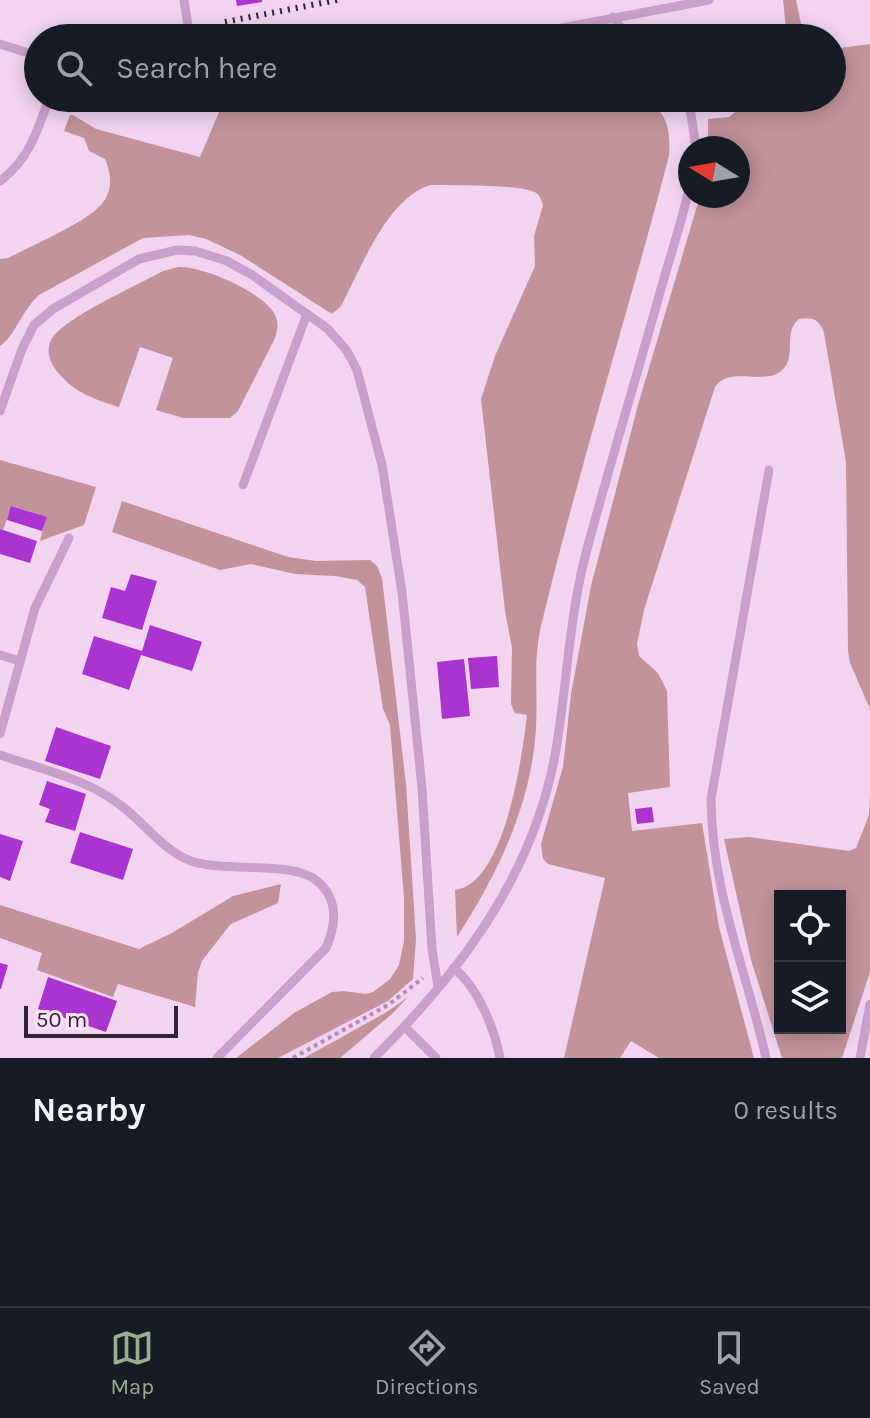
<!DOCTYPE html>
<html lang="en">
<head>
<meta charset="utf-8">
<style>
  :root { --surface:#171b24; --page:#242831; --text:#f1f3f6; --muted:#9ea1a6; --line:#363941; --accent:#9bad91 }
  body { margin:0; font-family:Karla,sans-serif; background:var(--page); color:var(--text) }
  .controls { position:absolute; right:24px; bottom:24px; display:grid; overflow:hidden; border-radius:0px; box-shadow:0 4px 20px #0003 }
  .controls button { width:72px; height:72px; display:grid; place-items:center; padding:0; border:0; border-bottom:2px solid var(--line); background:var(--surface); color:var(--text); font:40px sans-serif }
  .compass { position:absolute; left:678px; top:136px; width:72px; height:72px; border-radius:50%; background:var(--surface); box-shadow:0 4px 20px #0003; rotate:281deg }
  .scale { position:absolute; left:24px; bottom:20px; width:154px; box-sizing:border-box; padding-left:8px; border:4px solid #312434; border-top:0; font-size:22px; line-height:28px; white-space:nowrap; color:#312434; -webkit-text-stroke:6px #fae0f9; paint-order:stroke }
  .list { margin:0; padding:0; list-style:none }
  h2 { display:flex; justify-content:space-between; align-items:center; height:104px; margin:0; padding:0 32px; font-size:34px }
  h2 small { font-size:26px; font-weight:400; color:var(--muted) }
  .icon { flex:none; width:44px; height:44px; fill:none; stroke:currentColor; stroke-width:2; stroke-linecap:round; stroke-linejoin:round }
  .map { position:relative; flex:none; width:870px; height:1058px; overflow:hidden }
  .search { position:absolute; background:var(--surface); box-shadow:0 4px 20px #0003; left:24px; right:24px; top:24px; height:88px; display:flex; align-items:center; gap:20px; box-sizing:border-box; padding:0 28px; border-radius:44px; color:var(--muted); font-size:30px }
  .sheet { height:248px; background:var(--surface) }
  nav { display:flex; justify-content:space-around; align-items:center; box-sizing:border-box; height:112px; border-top:2px solid var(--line); background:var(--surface); font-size:22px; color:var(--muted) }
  nav a { display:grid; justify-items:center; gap:4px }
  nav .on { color:var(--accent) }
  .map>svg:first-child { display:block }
</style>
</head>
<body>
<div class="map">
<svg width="870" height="1058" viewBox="0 0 870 1058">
  <rect width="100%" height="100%" fill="#f2d4f1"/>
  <g fill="#c2939a" fill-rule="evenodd">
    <path d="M783,0H796L804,38H787Z"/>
    <path d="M870,44V709L850,663L848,651L846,462L824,333C819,319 813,317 799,319C782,332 798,358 781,371C762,386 730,365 715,387L644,610L637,644L639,656L658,673L667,691L670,787L628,793L632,831L702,823L719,927L754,1058H659L631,1041L620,1058H564L605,878L548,864L543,859L541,844L563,767L571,694L591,586L638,405L700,196H738V148H708V119L729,117L752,98H832V49Z"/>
    <path d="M225,98H638C667,107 671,129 669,156C628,313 579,468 541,626C533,660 538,694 536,729C531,805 498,874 457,937L455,890C505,884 522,757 527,715L515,713L511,704L512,648L505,611L481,399L495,356L535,266L534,236L543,205C541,198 539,193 532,191C510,184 456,186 431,185C387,197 361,269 341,306L332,314L240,255L206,239L189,235L143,238L39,295C22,310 15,336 0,346V259L8,258C31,246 92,220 104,201C113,188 111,173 105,159L89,151L84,138L64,131L70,115H73L96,129L200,157Z"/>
    <path d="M178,267C203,266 260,291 274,313C279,321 278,329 275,338L238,411L230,418H183L156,410L173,358L140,347L119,407C95,400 71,391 56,370C49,361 46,350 51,340C63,318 138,285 163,271Z"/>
    <path d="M0,460L96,487L84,525L40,541L46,517L12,506L3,530L0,529Z"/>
    <path d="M122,501L288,557L316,561L370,560L377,566L382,578L406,784L416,939L413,979L388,1001L278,1058H236L294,1013L332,992L343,991L366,994L373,992L390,979L399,965L404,941V898L390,725L383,709L365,587L357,580L335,576L295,574L251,564L220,570L112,532Z"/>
    <path d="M870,793V972L842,1058H782L751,960L724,839L749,837L849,851L856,848L869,815ZM780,896H840V1028H780Z"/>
    <path d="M281,884L278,903L231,924L225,931L202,961L198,972L195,1007L118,984L113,997L37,970L42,953L0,938V905L139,949L172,933L233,896Z"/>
    <path d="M408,997L393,1013L340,1058H304L385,1013Z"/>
  </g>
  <g fill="#aa34d0">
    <path d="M236,0H262V2L237,6Z"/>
    <path d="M11,506L47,517L42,531L7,520Z"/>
    <path d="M0,529L37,541L30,563L0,554Z"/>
    <path d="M131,574L157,581L142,630L102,618L111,587L125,591Z"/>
    <path d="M150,625L202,642L192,671L141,655L129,690L82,674L94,636L142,651Z"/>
    <path d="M497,656L499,687L471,689L468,658Z"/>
    <path d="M464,659L470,716L442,719L437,662Z"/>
    <path d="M56,727L111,746L100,779L45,761Z"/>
    <path d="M47,781L86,794L75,831L45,822L50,809L39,805Z"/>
    <path d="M652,807L654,822L637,824L635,809Z"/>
    <path d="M80,832L133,849L123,880L70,863Z"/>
    <path d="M0,834L23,841L10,881L0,877Z"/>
    <path d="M0,963L8,965L1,989H0Z"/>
    <path d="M48,977L117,1001L106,1032L38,1009Z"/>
  </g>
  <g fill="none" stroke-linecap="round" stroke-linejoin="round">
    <path stroke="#b48ab6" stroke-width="4" stroke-dasharray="4 4" stroke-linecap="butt" d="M293,1058L388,1005L423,978"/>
    <g stroke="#c9a0cb" stroke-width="9">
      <path d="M184,0L190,38"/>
      <path d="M613,17L629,38"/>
      <path d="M509,38L709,0"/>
      <path d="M0,44L38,56"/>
      <path d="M684,98L691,114L696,148"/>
      <path d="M0,181C28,161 38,130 49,98"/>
      <path d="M0,411L22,349L34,325L53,309L139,259L177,250L195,251L227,261L252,275L328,329L347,351L357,370L382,465L402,592L422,788L432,949L438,987"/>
      <path d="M243,485L307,314"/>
      <path d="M0,655L20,661"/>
      <path d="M0,734L35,608L69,538"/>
      <path d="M0,755C40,769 85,778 119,804C144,822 161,849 191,861C226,873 293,860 317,881C339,899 336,925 326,948L217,1058"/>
      <path d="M454,968C478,988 494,1027 500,1058"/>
      <path d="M405,1027L436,1058"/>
      <path d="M374,1058C461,971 534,875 556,750C567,684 569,618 586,553C609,467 635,382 659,296C669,259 682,222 690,185"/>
      <path d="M766,1058C746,969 712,893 711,799L769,470"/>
      <path d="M860,1058L870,1004"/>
    </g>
    <path stroke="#312434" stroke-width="6" stroke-dasharray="2 6" stroke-linecap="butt" d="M225,22L337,0"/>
  </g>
</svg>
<div class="controls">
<button><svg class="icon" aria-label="locate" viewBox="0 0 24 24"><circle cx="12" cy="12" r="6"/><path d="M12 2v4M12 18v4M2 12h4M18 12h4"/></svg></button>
<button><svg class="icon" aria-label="layers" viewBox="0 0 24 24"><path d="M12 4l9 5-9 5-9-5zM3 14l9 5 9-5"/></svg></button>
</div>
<svg class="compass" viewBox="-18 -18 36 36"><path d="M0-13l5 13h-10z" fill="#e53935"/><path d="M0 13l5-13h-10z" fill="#9ea1a6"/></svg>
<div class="scale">50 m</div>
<div class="search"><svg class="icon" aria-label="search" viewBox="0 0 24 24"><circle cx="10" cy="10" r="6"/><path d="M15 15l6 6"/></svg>Search here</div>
</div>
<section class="sheet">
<h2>Nearby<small>0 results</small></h2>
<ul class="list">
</ul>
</section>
<nav>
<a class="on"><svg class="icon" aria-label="map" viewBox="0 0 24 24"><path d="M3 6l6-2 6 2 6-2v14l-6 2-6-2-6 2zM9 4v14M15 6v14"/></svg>Map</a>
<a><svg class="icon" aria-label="directions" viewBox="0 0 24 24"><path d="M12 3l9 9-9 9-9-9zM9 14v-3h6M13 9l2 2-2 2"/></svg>Directions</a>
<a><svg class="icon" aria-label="saved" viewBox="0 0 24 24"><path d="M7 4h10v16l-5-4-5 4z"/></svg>Saved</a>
</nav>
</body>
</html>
